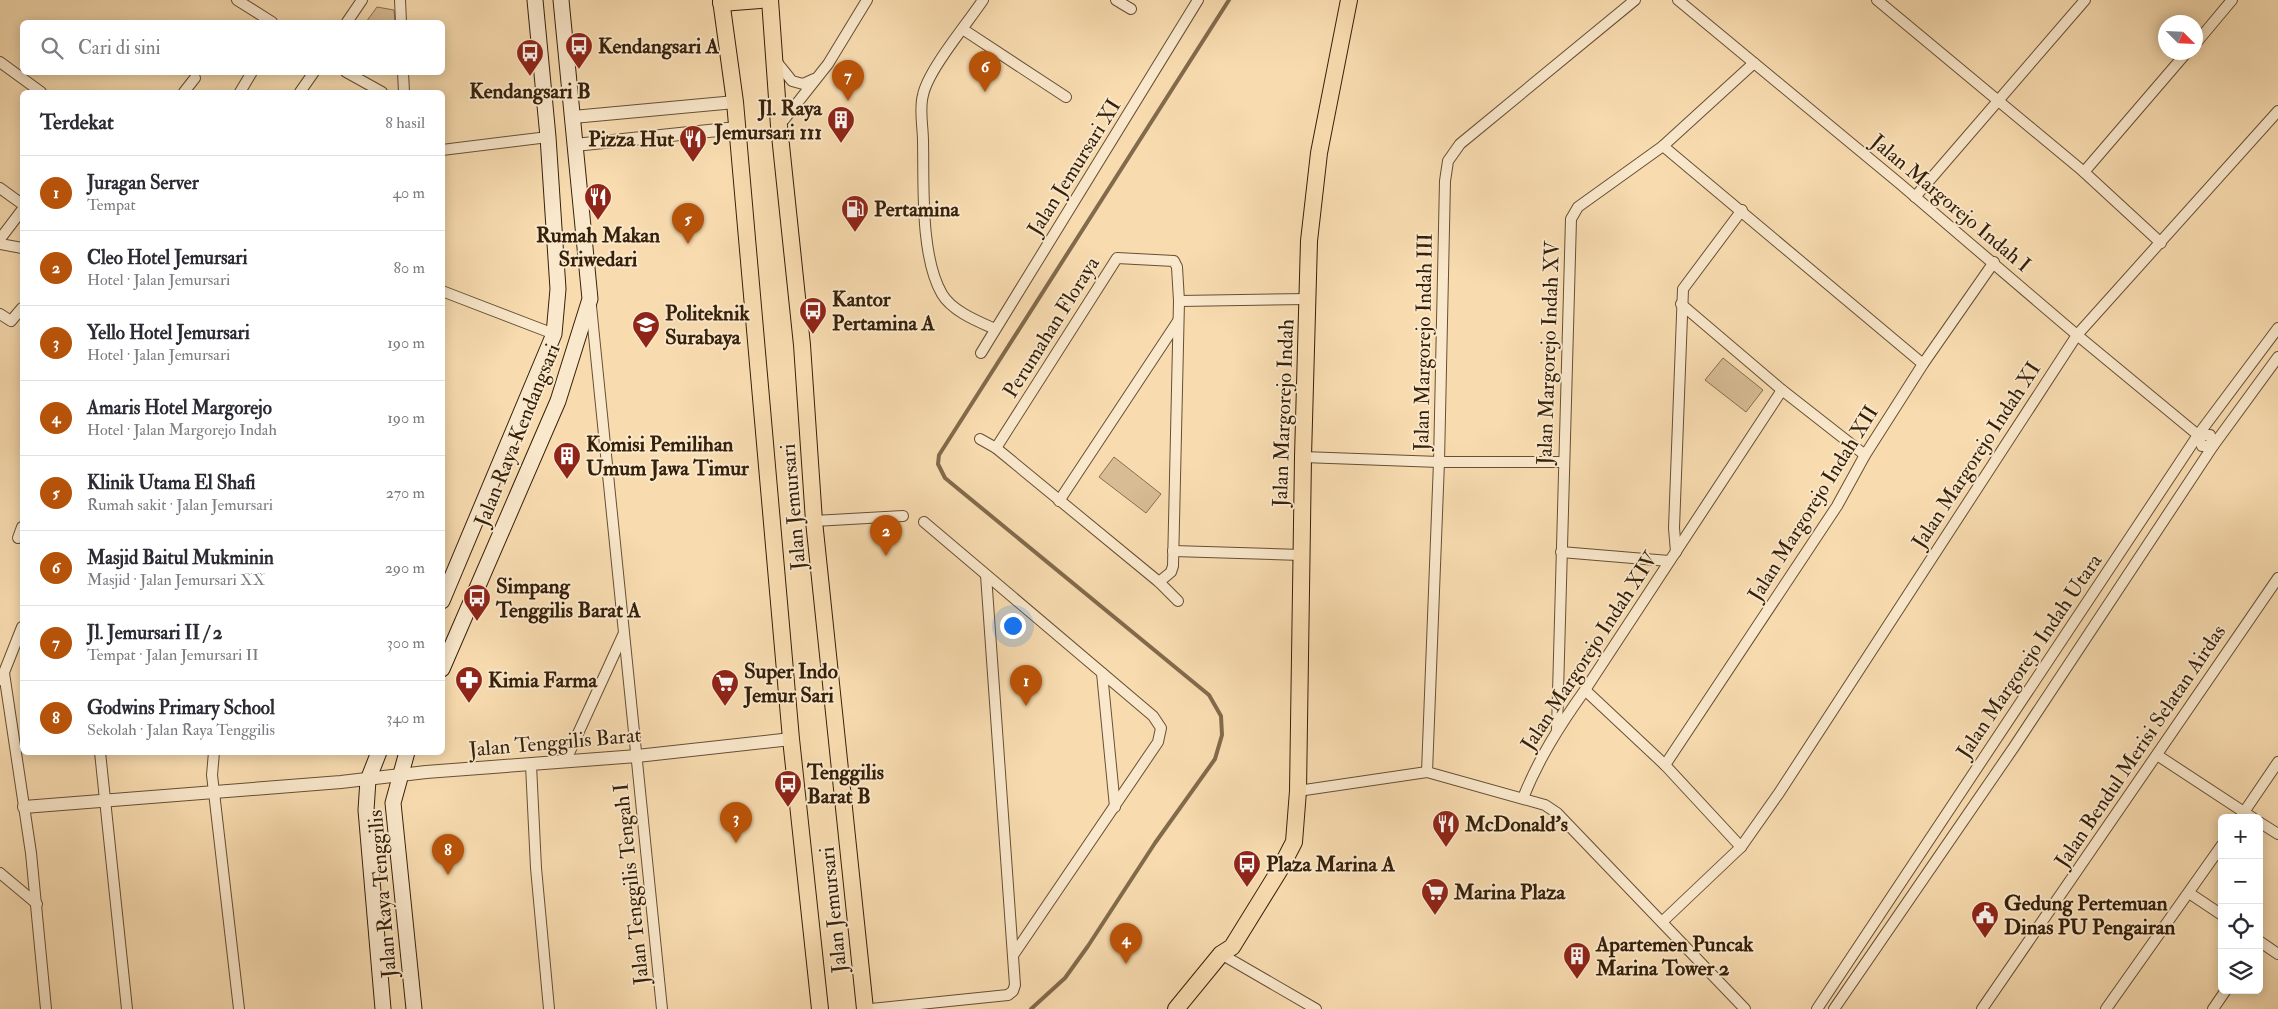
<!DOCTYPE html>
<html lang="id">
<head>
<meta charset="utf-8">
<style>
  :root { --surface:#fff; --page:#f7f7f7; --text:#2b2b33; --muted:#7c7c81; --line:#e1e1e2; --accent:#b45309 }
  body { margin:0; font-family:"IM FELL Double Pica",serif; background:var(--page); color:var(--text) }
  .controls { position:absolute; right:15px; bottom:15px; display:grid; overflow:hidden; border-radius:8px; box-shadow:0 2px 12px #0003 }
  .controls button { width:45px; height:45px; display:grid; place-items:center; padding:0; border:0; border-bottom:1px solid var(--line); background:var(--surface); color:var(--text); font:25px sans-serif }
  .compass { position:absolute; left:2158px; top:15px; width:45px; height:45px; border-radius:50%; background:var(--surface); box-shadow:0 2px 12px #0003; rotate:114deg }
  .you { position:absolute; left:1012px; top:625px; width:18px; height:18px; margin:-12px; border:4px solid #fff; border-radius:50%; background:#1a73e8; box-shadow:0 0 0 8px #1a73e833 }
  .badge { display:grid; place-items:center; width:32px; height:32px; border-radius:50%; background:var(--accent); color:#fff; font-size:16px; font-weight:700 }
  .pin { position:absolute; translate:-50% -41px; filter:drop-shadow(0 1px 2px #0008) }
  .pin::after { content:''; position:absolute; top:26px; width:18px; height:15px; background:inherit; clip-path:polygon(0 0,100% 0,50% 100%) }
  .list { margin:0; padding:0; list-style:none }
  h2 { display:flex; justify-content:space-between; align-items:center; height:65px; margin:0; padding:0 20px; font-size:21px }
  h2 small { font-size:16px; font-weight:400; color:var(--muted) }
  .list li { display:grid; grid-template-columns:32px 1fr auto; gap:15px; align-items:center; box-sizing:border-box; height:75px; padding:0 20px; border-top:1px solid var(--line) }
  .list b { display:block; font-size:19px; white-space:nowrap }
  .list p { margin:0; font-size:16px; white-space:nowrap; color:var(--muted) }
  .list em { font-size:16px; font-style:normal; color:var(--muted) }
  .icon { flex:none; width:28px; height:28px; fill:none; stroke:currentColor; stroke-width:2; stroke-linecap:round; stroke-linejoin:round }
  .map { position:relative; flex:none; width:2278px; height:1009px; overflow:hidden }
  .search { position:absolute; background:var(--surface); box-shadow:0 2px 12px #0003; left:20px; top:20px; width:425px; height:55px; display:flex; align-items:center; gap:12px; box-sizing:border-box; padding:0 18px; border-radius:8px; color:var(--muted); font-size:19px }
  .panel { position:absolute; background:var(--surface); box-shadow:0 2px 12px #0003; left:20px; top:90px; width:425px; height:665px; border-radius:8px }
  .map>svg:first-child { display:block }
</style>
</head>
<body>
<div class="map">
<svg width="2278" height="1009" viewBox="0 0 2278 1009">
  <rect width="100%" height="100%" fill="#f8dcb0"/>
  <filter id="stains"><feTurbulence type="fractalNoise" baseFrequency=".004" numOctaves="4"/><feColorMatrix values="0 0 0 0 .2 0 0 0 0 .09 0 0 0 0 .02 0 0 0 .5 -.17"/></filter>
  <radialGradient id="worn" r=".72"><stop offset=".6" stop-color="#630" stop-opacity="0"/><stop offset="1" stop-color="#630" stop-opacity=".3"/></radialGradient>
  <g fill="#d7bc94" stroke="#866e4f">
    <path d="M377,7L394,10L395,22H366Z"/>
    <path d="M1723,358L1763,390L1746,412L1705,380Z"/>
    <path d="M1114,457L1161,494L1146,513L1099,477Z"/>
  </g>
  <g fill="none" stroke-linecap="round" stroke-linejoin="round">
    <path stroke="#826a4c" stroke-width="4" d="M1031,1009L1065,978L1088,946L1155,843L1215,759L1222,735L1221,716L1209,695L945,478L938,464L939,455L1229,0"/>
    <defs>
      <g id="minor">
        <path d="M237,0L272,22"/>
        <path d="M400,0L401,22"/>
        <path d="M983,0C967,24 928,70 923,95C919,109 923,127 923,141C924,184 920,256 942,294C952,311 977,321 995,329"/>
        <path d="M1116,0L1131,9"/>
        <path d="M1678,0L1899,183L2077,335L2198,435L2202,446H2213L2210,435H2198"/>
        <path d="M1877,0L2084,172L2161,243"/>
        <path d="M347,22L362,0"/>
        <path d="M964,30L1066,97"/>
        <path d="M2196,43L2232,0"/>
        <path d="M776,61L792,81L803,84L814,79"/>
        <path d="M0,62L41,92"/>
        <path d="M346,72L382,92"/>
        <path d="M403,72L404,92"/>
        <path d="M184,92L195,78"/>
        <path d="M240,92L252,72"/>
        <path d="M300,92L314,72"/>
        <path d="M779,126L828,64L867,0"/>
        <path d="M1663,146L1923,364"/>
        <path d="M442,150L548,137"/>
        <path d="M2084,172L2187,52"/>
        <path d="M0,188L22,204"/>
        <path d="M1915,197L2085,0"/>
        <path d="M0,239L22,210"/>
        <path d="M0,244L22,248"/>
        <path d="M442,291L554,334"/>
        <path d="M1179,301L1308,299"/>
        <path d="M1681,304L1782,390L1865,455"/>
        <path d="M591,306L662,1009"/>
        <path d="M0,314L11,321L22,308"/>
        <path d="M981,353L1198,0"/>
        <path d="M980,439L996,448L1159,582L1178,601"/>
        <path d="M996,448L1117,258L1174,261L1177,267L1179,301L1173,566L1171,572L1159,582"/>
        <path d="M1303,457L1439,462H1563"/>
        <path d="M1059,501L1178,321"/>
        <path d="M814,521L903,516"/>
        <path d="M924,522L1153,716L1161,728L1158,742L1014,954"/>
        <path d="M18,538L22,527"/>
        <path d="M1173,551L1301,555"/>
        <path d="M1561,552L1669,561"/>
        <path d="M1676,552L1674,528L1683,289L1742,210"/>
        <path d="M4,673L31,853L46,1009"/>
        <path d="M1102,673L1115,807"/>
        <path d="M1,680L22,627"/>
        <path d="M1585,690L1665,765L1741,847"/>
        <path d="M1557,729L1571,219L1578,207L1663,146L1754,63"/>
        <path d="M100,752L127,1009"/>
        <path d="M214,752L212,775L239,1009"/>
        <path d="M2157,755L2253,818"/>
        <path d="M565,762L623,635"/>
        <path d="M531,765L536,868L549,1009"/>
        <path d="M1665,765L1837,506L1865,455L1923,364L1994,262"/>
        <path d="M1427,772L1439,462L1445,181L1448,161L1460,144L1635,0"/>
        <path d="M1298,791L1427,772L1545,805L1557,813L1745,1009"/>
        <path d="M1523,798C1539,758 1560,725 1585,690L1782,390"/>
        <path d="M2240,818L2278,762"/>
        <path d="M2259,822L2278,834"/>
        <path d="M0,873L37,904"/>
        <path d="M2189,893L2222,915"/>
        <path d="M1662,922L1741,847L1779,793L2077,335L2278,111"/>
        <path d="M2259,941L2278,954"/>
        <path d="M1221,954L1316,1009"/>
        <path d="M871,1009L1008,995L1013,991L1015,985L986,575"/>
        <path d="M1817,1009L2198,435L2278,328"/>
        <path d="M1834,1009L2014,747L2213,446L2278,357"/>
        <path d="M1982,1009L2278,578"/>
        <path d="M2106,1009L2222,845"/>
        <path d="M2213,1009L2226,990"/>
      </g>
      <g id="tertiary">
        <path d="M573,117L735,102"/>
        <path d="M575,145L737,128"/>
        <path d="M24,807L341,782L426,772L637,756L791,739"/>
      </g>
      <g id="secondary">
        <path d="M442,601L554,334L558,289L548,137L535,0"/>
        <path d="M442,669L558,401L590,299L561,0"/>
        <path d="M379,752L368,780L366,810L383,1009"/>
        <path d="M407,752L393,803L414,1009"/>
      </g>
      <g id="primary">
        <path d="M721,0L735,102L791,739L820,1009"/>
        <path d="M770,0L779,126L802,345L814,521L865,1009"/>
        <path d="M721,3L760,0"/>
        <path d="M1176,1009L1221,954L1232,947L1279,871L1294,842L1298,791L1303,457L1309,241L1319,153L1349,0"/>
      </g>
    </defs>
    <use href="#minor" stroke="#664f34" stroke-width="12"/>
    <use href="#tertiary" stroke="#664f34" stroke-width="14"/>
    <use href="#secondary" stroke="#35200a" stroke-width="17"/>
    <use href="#primary" stroke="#35200a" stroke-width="18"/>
    <use href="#minor" stroke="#fae8cc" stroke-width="10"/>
    <use href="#tertiary" stroke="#fae8cc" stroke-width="12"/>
    <use href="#secondary" stroke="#fae8cc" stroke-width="15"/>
    <use href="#primary" stroke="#f8dcb0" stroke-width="16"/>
  </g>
  <defs>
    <symbol id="bus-pin" viewBox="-11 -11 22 30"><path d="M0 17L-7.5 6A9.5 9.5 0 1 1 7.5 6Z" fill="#8f2418" stroke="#fae8cc"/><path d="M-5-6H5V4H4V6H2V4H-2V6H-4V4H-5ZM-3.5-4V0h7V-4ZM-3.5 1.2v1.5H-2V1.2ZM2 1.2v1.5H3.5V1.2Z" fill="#fff"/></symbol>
    <symbol id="building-pin" viewBox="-11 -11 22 30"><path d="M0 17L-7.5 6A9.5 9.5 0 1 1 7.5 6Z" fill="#8f2418" stroke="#fae8cc"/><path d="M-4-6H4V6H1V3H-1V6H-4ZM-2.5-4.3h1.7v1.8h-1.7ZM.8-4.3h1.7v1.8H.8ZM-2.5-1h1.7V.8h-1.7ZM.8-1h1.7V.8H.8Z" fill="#fff"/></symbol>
    <symbol id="restaurant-pin" viewBox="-11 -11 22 30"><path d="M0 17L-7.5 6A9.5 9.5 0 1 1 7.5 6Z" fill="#8f2418" stroke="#fae8cc"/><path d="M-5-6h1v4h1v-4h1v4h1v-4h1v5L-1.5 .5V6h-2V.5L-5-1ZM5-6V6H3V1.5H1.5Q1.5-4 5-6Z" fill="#fff"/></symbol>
    <symbol id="fuel-pin" viewBox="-11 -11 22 30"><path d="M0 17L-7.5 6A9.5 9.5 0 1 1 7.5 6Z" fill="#8f2418" stroke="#fae8cc"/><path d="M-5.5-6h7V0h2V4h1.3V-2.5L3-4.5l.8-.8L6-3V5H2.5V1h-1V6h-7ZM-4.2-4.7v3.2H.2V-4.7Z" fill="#fff"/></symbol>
    <symbol id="university-pin" viewBox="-11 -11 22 30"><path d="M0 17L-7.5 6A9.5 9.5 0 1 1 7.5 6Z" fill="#8f2418" stroke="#fae8cc"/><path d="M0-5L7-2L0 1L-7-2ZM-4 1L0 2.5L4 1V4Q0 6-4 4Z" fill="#fff"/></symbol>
    <symbol id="pharmacy-pin" viewBox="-11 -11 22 30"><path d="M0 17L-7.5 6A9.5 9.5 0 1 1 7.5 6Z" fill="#8f2418" stroke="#fae8cc"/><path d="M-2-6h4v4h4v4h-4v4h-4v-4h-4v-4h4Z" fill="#fff"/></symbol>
    <symbol id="supermarket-pin" viewBox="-11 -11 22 30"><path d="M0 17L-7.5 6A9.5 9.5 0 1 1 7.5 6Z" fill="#8f2418" stroke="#fae8cc"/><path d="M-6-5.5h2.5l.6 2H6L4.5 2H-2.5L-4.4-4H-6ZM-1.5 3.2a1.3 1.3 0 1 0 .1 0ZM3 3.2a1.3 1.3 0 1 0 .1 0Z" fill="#fff"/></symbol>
    <symbol id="civic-pin" viewBox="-11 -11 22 30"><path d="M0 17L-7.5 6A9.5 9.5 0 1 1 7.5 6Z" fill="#8f2418" stroke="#fae8cc"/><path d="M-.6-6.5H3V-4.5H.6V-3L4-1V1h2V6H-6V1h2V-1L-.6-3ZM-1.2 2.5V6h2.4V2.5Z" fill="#fff"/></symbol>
  </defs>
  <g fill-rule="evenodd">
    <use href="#bus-pin" x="563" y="30" width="32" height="43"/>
    <use href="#bus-pin" x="514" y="37" width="32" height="43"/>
    <use href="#building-pin" x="825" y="104" width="32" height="43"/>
    <use href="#restaurant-pin" x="677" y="123" width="32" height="43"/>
    <use href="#restaurant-pin" x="582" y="181" width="32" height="43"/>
    <use href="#fuel-pin" x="839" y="193" width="32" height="43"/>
    <use href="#bus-pin" x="797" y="295" width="32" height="43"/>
    <use href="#university-pin" x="630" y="309" width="32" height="43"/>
    <use href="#building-pin" x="551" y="440" width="32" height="43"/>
    <use href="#bus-pin" x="461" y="582" width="32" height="43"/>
    <use href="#pharmacy-pin" x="453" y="664" width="32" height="43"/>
    <use href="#supermarket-pin" x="709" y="667" width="32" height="43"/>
    <use href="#bus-pin" x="772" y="768" width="32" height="43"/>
    <use href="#restaurant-pin" x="1430" y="808" width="32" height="43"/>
    <use href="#bus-pin" x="1231" y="848" width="32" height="43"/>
    <use href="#supermarket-pin" x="1419" y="876" width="32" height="43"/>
    <use href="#civic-pin" x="1969" y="899" width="32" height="43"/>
    <use href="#building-pin" x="1561" y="940" width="32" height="43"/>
  </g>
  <g text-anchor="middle" stroke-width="4" stroke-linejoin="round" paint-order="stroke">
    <g font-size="21" font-weight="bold" fill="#35200a" stroke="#fae8cc" text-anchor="start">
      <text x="598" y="53">Kendangsari A</text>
      <text x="530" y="98" text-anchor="middle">Kendangsari B</text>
      <text x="822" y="115" text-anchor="end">Jl. Raya<tspan x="822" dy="24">Jemursari 111</tspan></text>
      <text x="674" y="146" text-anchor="end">Pizza Hut</text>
      <text x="874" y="216">Pertamina</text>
      <text x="598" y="242" text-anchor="middle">Rumah Makan<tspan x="598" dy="24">Sriwedari</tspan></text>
      <text x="832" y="306">Kantor<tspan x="832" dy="24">Pertamina A</tspan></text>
      <text x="665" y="320">Politeknik<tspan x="665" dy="24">Surabaya</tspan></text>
      <text x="586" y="451">Komisi Pemilihan<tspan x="586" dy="24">Umum Jawa Timur</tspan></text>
      <text x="496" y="593">Simpang<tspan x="496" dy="24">Tenggilis Barat A</tspan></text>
      <text x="744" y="678">Super Indo<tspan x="744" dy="24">Jemur Sari</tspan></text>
      <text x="488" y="687">Kimia Farma</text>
      <text x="807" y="779">Tenggilis<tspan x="807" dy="24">Barat B</tspan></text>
      <text x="1465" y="831">McDonald's</text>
      <text x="1266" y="871">Plaza Marina A</text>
      <text x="1454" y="899">Marina Plaza</text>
      <text x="2004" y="910">Gedung Pertemuan<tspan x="2004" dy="24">Dinas PU Pengairan</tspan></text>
      <text x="1596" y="951">Apartemen Puncak<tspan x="1596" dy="24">Marina Tower 2</tspan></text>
    </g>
    <g font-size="21" fill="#35200a" stroke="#fae8cc">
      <text transform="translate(1074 167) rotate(-58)" y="7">Jalan Jemursari XI</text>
      <text transform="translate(1951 203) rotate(40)" y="7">Jalan Margorejo Indah I</text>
      <text transform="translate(1051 327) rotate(-58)" y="7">Perumahan Floraya</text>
      <text transform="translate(1423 342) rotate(-89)" y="7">Jalan Margorejo Indah III</text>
      <text transform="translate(1548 353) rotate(-88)" y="7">Jalan Margorejo Indah XV</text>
      <text transform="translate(1283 413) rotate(-88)" y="7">Jalan Margorejo Indah</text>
      <text transform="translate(517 435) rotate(-68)" y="7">Jalan Raya Kendangsari</text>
      <text transform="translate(1976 455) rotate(-57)" y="7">Jalan Margorejo Indah XI</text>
      <text transform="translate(1813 503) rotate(-58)" y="7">Jalan Margorejo Indah XII</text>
      <text transform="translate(793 507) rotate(-95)" y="7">Jalan Jemursari</text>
      <text transform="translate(1589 651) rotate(-57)" y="7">Jalan Margorejo Indah XIV</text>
      <text transform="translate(2029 656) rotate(-56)" y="7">Jalan Margorejo Indah Utara</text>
      <text transform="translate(555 742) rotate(-5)" y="7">Jalan Tenggilis Barat</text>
      <text transform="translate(2140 746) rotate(-56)" y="7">Jalan Bendul Merisi Selatan Airdas</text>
      <text transform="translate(631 884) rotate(-96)" y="7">Jalan Tenggilis Tengah I</text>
      <text transform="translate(382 894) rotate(-95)" y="7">Jalan Raya Tenggilis</text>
      <text transform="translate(833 910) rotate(-96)" y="7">Jalan Jemursari</text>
    </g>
  </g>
  <rect width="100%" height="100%" filter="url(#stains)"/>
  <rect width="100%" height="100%" fill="url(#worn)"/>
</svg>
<div class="controls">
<button>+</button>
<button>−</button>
<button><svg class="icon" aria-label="locate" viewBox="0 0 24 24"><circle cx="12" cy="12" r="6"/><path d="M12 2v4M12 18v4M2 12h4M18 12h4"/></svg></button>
<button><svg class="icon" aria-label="layers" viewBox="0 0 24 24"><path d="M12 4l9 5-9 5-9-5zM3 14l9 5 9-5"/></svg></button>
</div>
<svg class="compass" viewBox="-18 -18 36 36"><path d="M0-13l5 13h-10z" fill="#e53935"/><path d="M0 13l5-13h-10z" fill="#7c7c81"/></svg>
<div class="you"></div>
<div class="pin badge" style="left:1026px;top:706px">1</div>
<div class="pin badge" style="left:886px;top:556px">2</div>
<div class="pin badge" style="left:736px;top:843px">3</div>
<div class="pin badge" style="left:1126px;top:964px">4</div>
<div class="pin badge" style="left:688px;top:244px">5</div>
<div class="pin badge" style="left:985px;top:92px">6</div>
<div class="pin badge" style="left:848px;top:101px">7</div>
<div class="pin badge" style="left:448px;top:875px">8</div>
<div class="search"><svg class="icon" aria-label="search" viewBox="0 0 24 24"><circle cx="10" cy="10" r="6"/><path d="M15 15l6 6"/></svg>Cari di sini</div>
<section class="panel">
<h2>Terdekat<small>8 hasil</small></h2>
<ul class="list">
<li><span class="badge">1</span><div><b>Juragan Server</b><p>Tempat</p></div><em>40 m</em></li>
<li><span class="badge">2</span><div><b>Cleo Hotel Jemursari</b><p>Hotel · Jalan Jemursari</p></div><em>80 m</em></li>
<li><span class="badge">3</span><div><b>Yello Hotel Jemursari</b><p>Hotel · Jalan Jemursari</p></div><em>190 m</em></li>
<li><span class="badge">4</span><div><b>Amaris Hotel Margorejo</b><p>Hotel · Jalan Margorejo Indah</p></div><em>190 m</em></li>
<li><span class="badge">5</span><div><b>Klinik Utama El Shafi</b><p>Rumah sakit · Jalan Jemursari</p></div><em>270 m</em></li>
<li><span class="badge">6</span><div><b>Masjid Baitul Mukminin</b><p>Masjid · Jalan Jemursari XX</p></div><em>290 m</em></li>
<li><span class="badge">7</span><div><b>Jl. Jemursari II / 2</b><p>Tempat · Jalan Jemursari II</p></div><em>300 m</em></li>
<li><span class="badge">8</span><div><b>Godwins Primary School</b><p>Sekolah · Jalan Raya Tenggilis</p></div><em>340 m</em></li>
</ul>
</section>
</div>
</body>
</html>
